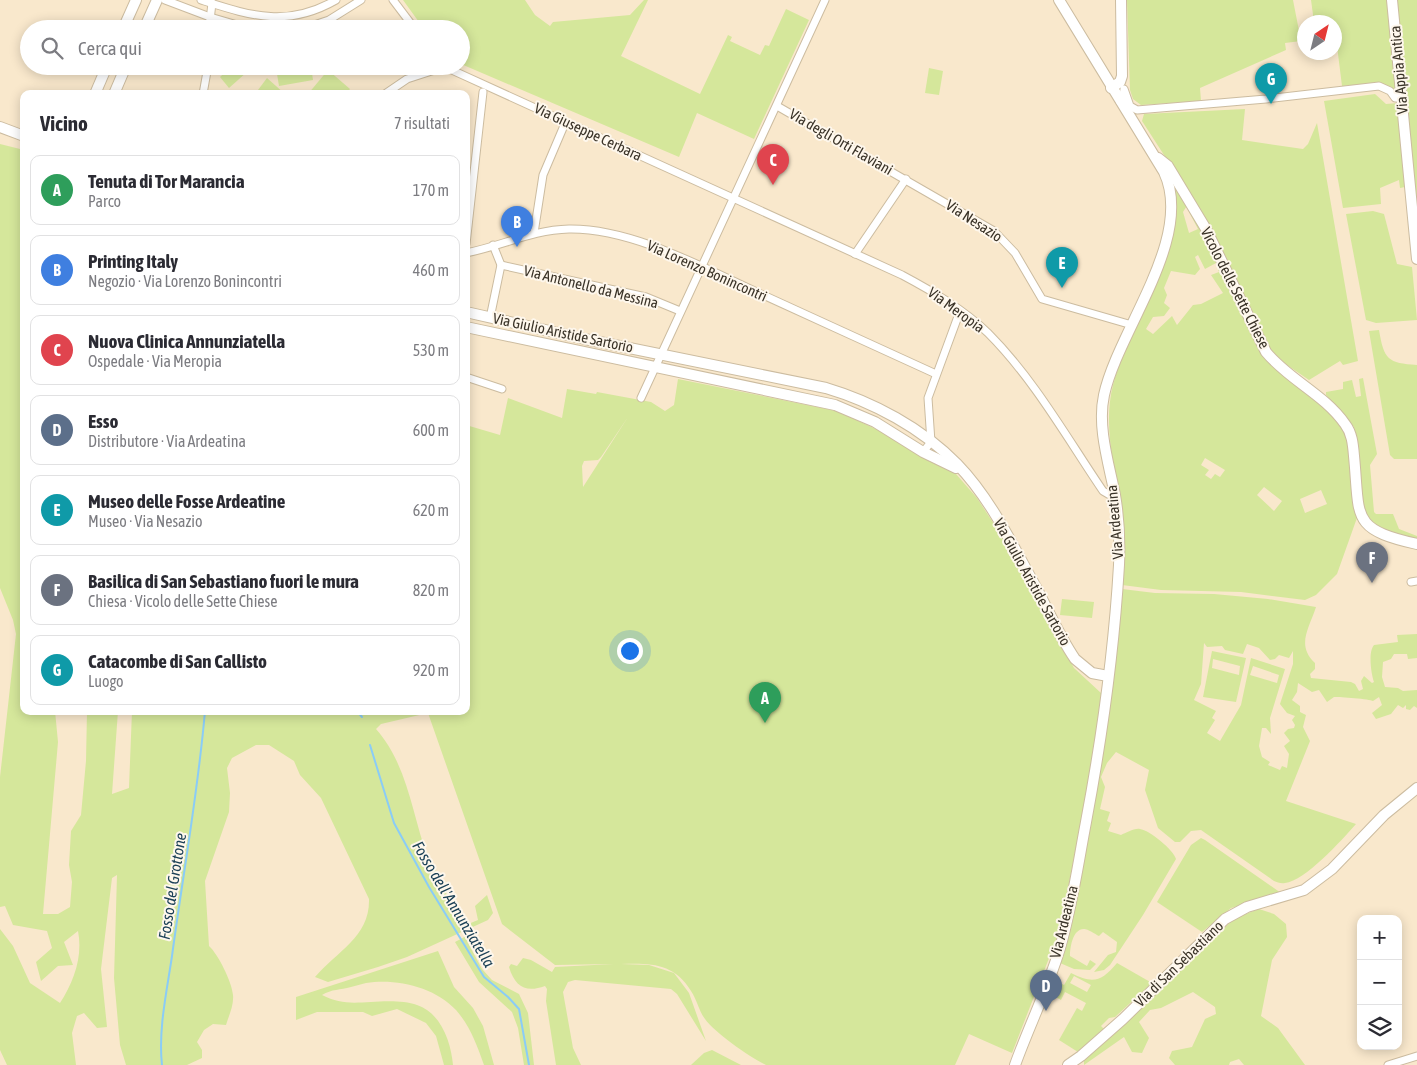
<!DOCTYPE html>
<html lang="it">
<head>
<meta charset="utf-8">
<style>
  :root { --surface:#fff; --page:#f7f7f7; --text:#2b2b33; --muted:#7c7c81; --line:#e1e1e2; --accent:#7c3aed }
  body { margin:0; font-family:"Asap Condensed",sans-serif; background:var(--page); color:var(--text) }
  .controls { position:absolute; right:15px; bottom:15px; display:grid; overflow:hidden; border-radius:10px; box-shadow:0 2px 12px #0003 }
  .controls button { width:45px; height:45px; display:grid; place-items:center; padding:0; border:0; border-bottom:1px solid var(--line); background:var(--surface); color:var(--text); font:25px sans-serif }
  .compass { position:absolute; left:1297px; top:15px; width:45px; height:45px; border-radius:50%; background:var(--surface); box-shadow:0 2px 12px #0003; rotate:35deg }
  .you { position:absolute; left:629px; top:650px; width:18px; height:18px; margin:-12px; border:4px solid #fff; border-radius:50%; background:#1a73e8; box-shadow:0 0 0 8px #1a73e833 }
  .badge { display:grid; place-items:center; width:32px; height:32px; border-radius:50%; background:var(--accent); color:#fff; font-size:16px; font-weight:700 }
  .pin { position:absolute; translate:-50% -41px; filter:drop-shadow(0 1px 2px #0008) }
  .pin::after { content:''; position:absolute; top:26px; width:18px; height:15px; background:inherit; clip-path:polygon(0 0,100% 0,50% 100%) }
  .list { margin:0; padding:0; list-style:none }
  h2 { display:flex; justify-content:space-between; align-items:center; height:65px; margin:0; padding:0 20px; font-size:21px }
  h2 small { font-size:16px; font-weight:400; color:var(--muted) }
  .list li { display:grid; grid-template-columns:32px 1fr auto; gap:15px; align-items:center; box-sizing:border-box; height:70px; margin:0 10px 10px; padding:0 10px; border:1px solid var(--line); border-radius:10px }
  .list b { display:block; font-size:19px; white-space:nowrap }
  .list p { margin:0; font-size:16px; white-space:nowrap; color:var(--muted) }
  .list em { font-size:16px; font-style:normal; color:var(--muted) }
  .icon { flex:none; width:28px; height:28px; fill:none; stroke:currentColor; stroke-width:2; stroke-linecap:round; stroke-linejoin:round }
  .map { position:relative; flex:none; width:1417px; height:1065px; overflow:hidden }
  .search { position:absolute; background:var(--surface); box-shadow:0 2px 12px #0003; left:20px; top:20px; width:450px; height:55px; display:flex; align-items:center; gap:12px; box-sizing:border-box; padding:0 18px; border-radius:28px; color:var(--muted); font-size:19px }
  .panel { position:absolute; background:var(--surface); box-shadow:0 2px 12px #0003; left:20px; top:90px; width:450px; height:625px; border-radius:10px }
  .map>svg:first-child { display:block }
</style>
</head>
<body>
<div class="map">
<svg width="1417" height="1065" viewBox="0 0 1417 1065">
  <rect width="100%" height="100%" fill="#f9e8cc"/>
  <g fill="#d5e79b" fill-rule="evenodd">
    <path d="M403,0H525L535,15L550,26L553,22L630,15L644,0H648L621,56L700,94L728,35L732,37L730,41L760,55L765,45L769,46L786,9L809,20L754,139L697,113L679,157L461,64V29H424Z"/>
    <path d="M1127,0H1293L1301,41L1285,43L1286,50L1200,88L1201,101L1141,105L1133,99L1130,90Z"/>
    <path d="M1311,0H1388L1397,93L1380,83L1342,86L1334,22H1314Z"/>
    <path d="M1396,0H1417V228Z"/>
    <path d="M232,66H242L247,72L229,88L220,77Z"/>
    <path d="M289,66H311L313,80L279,86L276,68Z"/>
    <path d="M929,68L943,71L939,95L925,93Z"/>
    <path d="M328,70L350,89L346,94H308Z"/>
    <path d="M267,78L285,94H255Z"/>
    <path d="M1375,94L1386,104L1398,103L1405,187L1400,188L1399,180L1380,188L1381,204L1343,208L1324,101Z"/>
    <path d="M1245,109L1242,140L1303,149L1308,144L1317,123L1358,361L1343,365L1340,361L1309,380L1287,365L1271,351L1208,223L1142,121L1144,114Z"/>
    <path d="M0,144L24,150V711H55L58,742L43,914H58L70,907L72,882L69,865L71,831L81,815L86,761L87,711H118L112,794L129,788L132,711H466V425L500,435L508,398L562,418L567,389L596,394L597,392L651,402L665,411L674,405L678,379L837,411L880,431L918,455L941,464L956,474L977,498L1007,544L1074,668L1101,693L1098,733L1060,930L1012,1053L969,1034L955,1065H766C751,1058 715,1033 705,1019C699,1011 697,1000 691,991C674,963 651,963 621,964L649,965L674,973L689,993L706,1041L677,994L671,989L575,980L568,982L563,992L573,1048L581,1065H556L546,1001L547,989L545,986C526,993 515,987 509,967L511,964L517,966L523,958L531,960L552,972L555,967L614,964L555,965L502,924L428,713L381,724L376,729C408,765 412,815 428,858C443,879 449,905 461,927L478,920L475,906L487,895L493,913L488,920L407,957L378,967L328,982L315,977C337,951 370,937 369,899L321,798L300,775L294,761L269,745H256L232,758L227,768L230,793L229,812L205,881L209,946C218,954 232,982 233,995C234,1005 229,1015 226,1025L213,1024L204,1030L197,1042L202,1050V1058L187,1065H126L120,1045L114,978L117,875L112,878L101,969L107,1027L97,1028L84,1013L77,1016L72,1033L76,1065H7L0,1050V929L13,946L30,983L60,1003C74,982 83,956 78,931L64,942L73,965L58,966L41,981L36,962L52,948L47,931L13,925L5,906L0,907V777L16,634L13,620L0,588ZM628,417L583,487L582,466L584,461L598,460L601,457Z"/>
    <path d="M1173,180L1188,204L1183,212L1189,233L1198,229L1188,210L1190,206L1260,346L1313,392L1346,429L1358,515L1337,574L1316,595L1305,600L1241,592L1161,590L1122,585C1123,567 1126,547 1124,528C1119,482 1101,432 1113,385C1131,317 1185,253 1173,180ZM1198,255L1205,269L1216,263L1219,272L1211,275L1223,293L1201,304L1193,305L1177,325L1172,316L1153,334L1146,329L1153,317L1164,316L1170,308L1164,303L1167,295L1164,288L1171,271L1195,275L1200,269L1195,257ZM1205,458L1225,470L1220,477L1215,474L1211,479L1205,475L1209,470L1201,465ZM1264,487L1282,501L1274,511L1257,495ZM1321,490L1327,504L1305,513L1300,499Z"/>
    <path d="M1373,211L1384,214L1397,264L1412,267L1417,320L1376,323L1366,320L1346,214Z"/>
    <path d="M1379,330C1384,360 1388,363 1417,365V459H1394L1390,455L1369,331Z"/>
    <path d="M1363,378L1377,454L1370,465L1374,512L1376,514H1393L1399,529L1417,536V541L1397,536L1366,520L1361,498L1354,427L1326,395V392L1343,389V382L1352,380L1356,397L1361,396L1359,379Z"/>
    <path d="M1122,589L1155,593L1214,594L1268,599L1316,607C1309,629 1296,645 1315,663V669L1310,674L1311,678L1351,682L1355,684L1359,691L1363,689L1361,681L1364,676L1372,683L1374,682C1371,673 1368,652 1374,645L1398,642L1397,635L1417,634V658L1408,659L1407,654H1394L1391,659L1383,662L1382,677L1385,687L1398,688L1403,691L1417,690V708L1414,706L1410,710L1406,709V705L1403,708L1398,705L1391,714L1376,719L1372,713L1382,705L1379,697L1373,701C1370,699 1340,697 1334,697L1327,702L1319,690L1312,692L1298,683L1297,692L1292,700L1300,706V712L1306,715L1303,727L1310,741L1286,801L1356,824C1342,840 1305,881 1285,883C1281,884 1277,882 1274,881L1201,830L1191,831L1180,842H1175L1158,828L1145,790L1149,770L1116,752L1107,763L1101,777L1105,787L1100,809L1110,812L1107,821L1111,823L1108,831L1121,835C1126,833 1134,828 1140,829C1149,830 1174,850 1176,859L1143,915L1110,965L1104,970L1094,972L1108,955L1116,952L1117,942L1103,932L1099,936C1095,934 1088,929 1084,929C1072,929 1070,949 1070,956L1087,966L1090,960L1096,964L1090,970L1074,969L1060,963ZM1204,643L1207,647L1222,646L1225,650L1243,654L1247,644L1259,648L1270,660L1275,659L1279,655L1289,658L1293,651V664L1280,704L1287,713L1295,716L1292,720L1295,725L1294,728L1288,729L1284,733L1290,741L1284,746L1289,754L1287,768L1282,766L1280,770L1268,765L1270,762L1262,757L1259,746L1262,728H1266L1271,734L1270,718L1285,669L1251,658L1241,705L1220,741L1207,733L1215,720L1212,718L1216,711L1194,700L1201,684ZM1253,666L1279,675L1277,683L1250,675Z"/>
    <path d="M1062,599L1094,602L1092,618L1060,615Z"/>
    <path d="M1212,651L1246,658L1236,702L1203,697ZM1213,659L1240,666L1239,675L1212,668Z"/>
    <path d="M1201,838L1205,840L1281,893L1231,908L1202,932L1157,902L1191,845Z"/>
    <path d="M1259,909L1274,914L1286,924L1287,937L1272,960L1261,1016L1278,1028L1305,1065H1244L1239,1059L1230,1062L1229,1065H1175L1169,1058L1172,1051L1192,1047L1205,1019L1216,1014L1215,1007L1193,992L1161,1008L1150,1010L1139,1022L1149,1038L1142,1053L1132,1052L1124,1037L1084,1065V1056L1235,918Z"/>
    <path d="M472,933L468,943L482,969L492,980L519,994L528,1013L534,1065H524L518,1028L512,1012L479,982L455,942Z"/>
    <path d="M438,951L454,987L473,1008L483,1026L494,1065H484C477,1045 470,1026 456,1010C435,987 396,978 366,983C361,984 356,986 351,987C340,990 332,989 322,995C339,1004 352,1003 371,1002C384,1001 404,1000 417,1005C441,1013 451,1042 453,1065H444L436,1036L426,1023L397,1009L372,1016L363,1012H317L296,1020V997Z"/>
    <path d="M1117,963L1152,983L1115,1017L1109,1018L1101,1026L1105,1030L1078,1052L1059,1040L1077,1008L1082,1011L1086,1003L1065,992L1061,1000L1049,993L1055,980L1064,985L1071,973C1093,984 1101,982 1117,963ZM1074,976L1091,985L1087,992L1070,983Z"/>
    <path d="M712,1050L741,1065H691L704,1053Z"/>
  </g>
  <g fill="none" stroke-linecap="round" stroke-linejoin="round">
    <g stroke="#8accf7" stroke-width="2">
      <path d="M357,711L362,717"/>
      <path d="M370,745L394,823L429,887L484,977L508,997L519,1009L529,1065"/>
      <path d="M162,1065C158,1030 167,990 172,956C183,874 198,793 205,711"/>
    </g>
    <defs>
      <g id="street">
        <path d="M165,0L210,17L251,29"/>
        <path d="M201,0C252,16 287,28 336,0"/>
        <path d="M393,0L415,29"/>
        <path d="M209,29L212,3"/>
        <path d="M302,29L329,20L361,0"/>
        <path d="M443,66L902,275C932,291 963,309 988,333C1034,379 1067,438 1103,491L1115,498"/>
        <path d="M203,94L208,66"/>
        <path d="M385,94L407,79L444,67"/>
        <path d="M1120,102L1123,97L1124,89L1130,106L1137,110L1266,99L1379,86L1390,91L1395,98H1401"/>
        <path d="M777,106L994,231L1015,253L1042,299L1132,325"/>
        <path d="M534,233L543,175L563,128"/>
        <path d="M466,244L483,92"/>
        <path d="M466,253C502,246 532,230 569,229C632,228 704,268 761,294C819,321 878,347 936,374"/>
        <path d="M855,254L906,179"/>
        <path d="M501,265L646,297L680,311"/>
        <path d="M490,318L501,265L493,245"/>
        <path d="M466,377L502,389"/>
        <path d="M641,398L825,0"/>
        <path d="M923,452L931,442L928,398L960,311"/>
        <path d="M1411,582L1417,581"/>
        <path d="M1388,1065L1417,1056"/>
      </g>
      <g id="secondary">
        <path d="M1392,0L1417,259"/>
        <path d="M123,29L136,0"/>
        <path d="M144,29L157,0"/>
        <path d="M1111,88L1120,82L1122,76L1121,0"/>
        <path d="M95,94L107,66"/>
        <path d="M114,94L126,66"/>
        <path d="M0,127L24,136"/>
        <path d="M1158,158L1168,166L1206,229L1266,352C1289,380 1324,394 1345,424C1352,433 1353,444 1354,456C1360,518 1350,529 1417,544"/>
        <path d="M466,312L585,339L826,388C873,402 922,428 957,464C991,499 1013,546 1037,589C1049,612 1060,637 1075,659L1092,673L1108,676"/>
        <path d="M466,327L835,405L875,422L923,452L956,468"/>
        <path d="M1015,1065C1029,1026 1048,988 1060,948C1072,907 1078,864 1086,822C1102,737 1114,651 1119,565C1120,542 1119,518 1115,495C1109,464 1097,427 1104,395C1118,330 1195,238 1164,172L1059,0"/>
        <path d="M1068,1065L1081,1056L1123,1019L1225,919L1247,907L1304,890L1332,869L1384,815L1417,788"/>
      </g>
    </defs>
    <use href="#street" stroke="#ccbca0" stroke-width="9"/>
    <use href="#secondary" stroke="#ccbca0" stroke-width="12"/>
    <use href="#street" stroke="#fff" stroke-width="7"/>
    <use href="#secondary" stroke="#fff" stroke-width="10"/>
  </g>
  <g text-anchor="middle" stroke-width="4" stroke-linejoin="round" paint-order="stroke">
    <g font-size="15" fill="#3a3328" stroke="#fef7ec">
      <text transform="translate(1399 70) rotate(-95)" y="5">Via Appia Antica</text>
      <text transform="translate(588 132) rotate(25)" y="5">Via Giuseppe Cerbara</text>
      <text transform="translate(841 142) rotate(30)" y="5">Via degli Orti Flaviani</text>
      <text transform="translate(974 221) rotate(33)" y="5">Via Nesazio</text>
      <text transform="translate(707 271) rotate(24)" y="5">Via Lorenzo Bonincontri</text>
      <text transform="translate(591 287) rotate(14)" y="5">Via Antonello da Messina</text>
      <text transform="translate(1235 288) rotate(63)" y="5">Vicolo delle Sette Chiese</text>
      <text transform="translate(956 310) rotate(36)" y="5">Via Meropia</text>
      <text transform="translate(563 333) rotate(12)" y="5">Via Giulio Aristide Sartorio</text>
      <text transform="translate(1115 522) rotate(-95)" y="5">Via Ardeatina</text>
      <text transform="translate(1032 582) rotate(61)" y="5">Via Giulio Aristide Sartorio</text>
      <text transform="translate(1064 922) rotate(-76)" y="5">Via Ardeatina</text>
      <text transform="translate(1179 964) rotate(-44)" y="5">Via di San Sebastiano</text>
    </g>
    <g font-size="16" font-style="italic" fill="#1c4157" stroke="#fef7ec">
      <text transform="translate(172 886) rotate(-81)" y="6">Fosso del Grottone</text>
      <text transform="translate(454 904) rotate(59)" y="6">Fosso dell'Annunziatella</text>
    </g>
  </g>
</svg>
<div class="controls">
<button>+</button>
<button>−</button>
<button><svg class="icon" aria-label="layers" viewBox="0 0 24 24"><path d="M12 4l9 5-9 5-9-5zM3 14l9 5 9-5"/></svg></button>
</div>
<svg class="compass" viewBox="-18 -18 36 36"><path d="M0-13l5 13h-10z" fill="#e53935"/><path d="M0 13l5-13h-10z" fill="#7c7c81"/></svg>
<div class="you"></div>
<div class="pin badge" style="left:765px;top:723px;background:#2e9e5b">A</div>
<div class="pin badge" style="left:517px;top:247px;background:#3f7fe0">B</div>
<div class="pin badge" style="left:773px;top:185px;background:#e0444e">C</div>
<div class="pin badge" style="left:1046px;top:1011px;background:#5c6f8a">D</div>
<div class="pin badge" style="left:1062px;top:288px;background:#0f9aa8">E</div>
<div class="pin badge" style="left:1372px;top:583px;background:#6b7280">F</div>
<div class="pin badge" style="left:1271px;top:104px;background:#0f9aa8">G</div>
<div class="search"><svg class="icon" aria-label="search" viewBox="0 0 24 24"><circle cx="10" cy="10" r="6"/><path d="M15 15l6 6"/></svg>Cerca qui</div>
<section class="panel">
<h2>Vicino<small>7 risultati</small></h2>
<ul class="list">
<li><span class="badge" style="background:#2e9e5b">A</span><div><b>Tenuta di Tor Marancia</b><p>Parco</p></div><em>170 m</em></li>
<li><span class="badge" style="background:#3f7fe0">B</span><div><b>Printing Italy</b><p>Negozio · Via Lorenzo Bonincontri</p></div><em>460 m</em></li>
<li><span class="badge" style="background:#e0444e">C</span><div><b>Nuova Clinica Annunziatella</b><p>Ospedale · Via Meropia</p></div><em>530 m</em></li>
<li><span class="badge" style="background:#5c6f8a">D</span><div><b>Esso</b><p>Distributore · Via Ardeatina</p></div><em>600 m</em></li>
<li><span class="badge" style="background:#0f9aa8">E</span><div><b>Museo delle Fosse Ardeatine</b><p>Museo · Via Nesazio</p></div><em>620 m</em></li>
<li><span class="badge" style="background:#6b7280">F</span><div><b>Basilica di San Sebastiano fuori le mura</b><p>Chiesa · Vicolo delle Sette Chiese</p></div><em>820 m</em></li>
<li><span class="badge" style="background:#0f9aa8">G</span><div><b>Catacombe di San Callisto</b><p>Luogo</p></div><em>920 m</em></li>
</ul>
</section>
</div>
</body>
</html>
